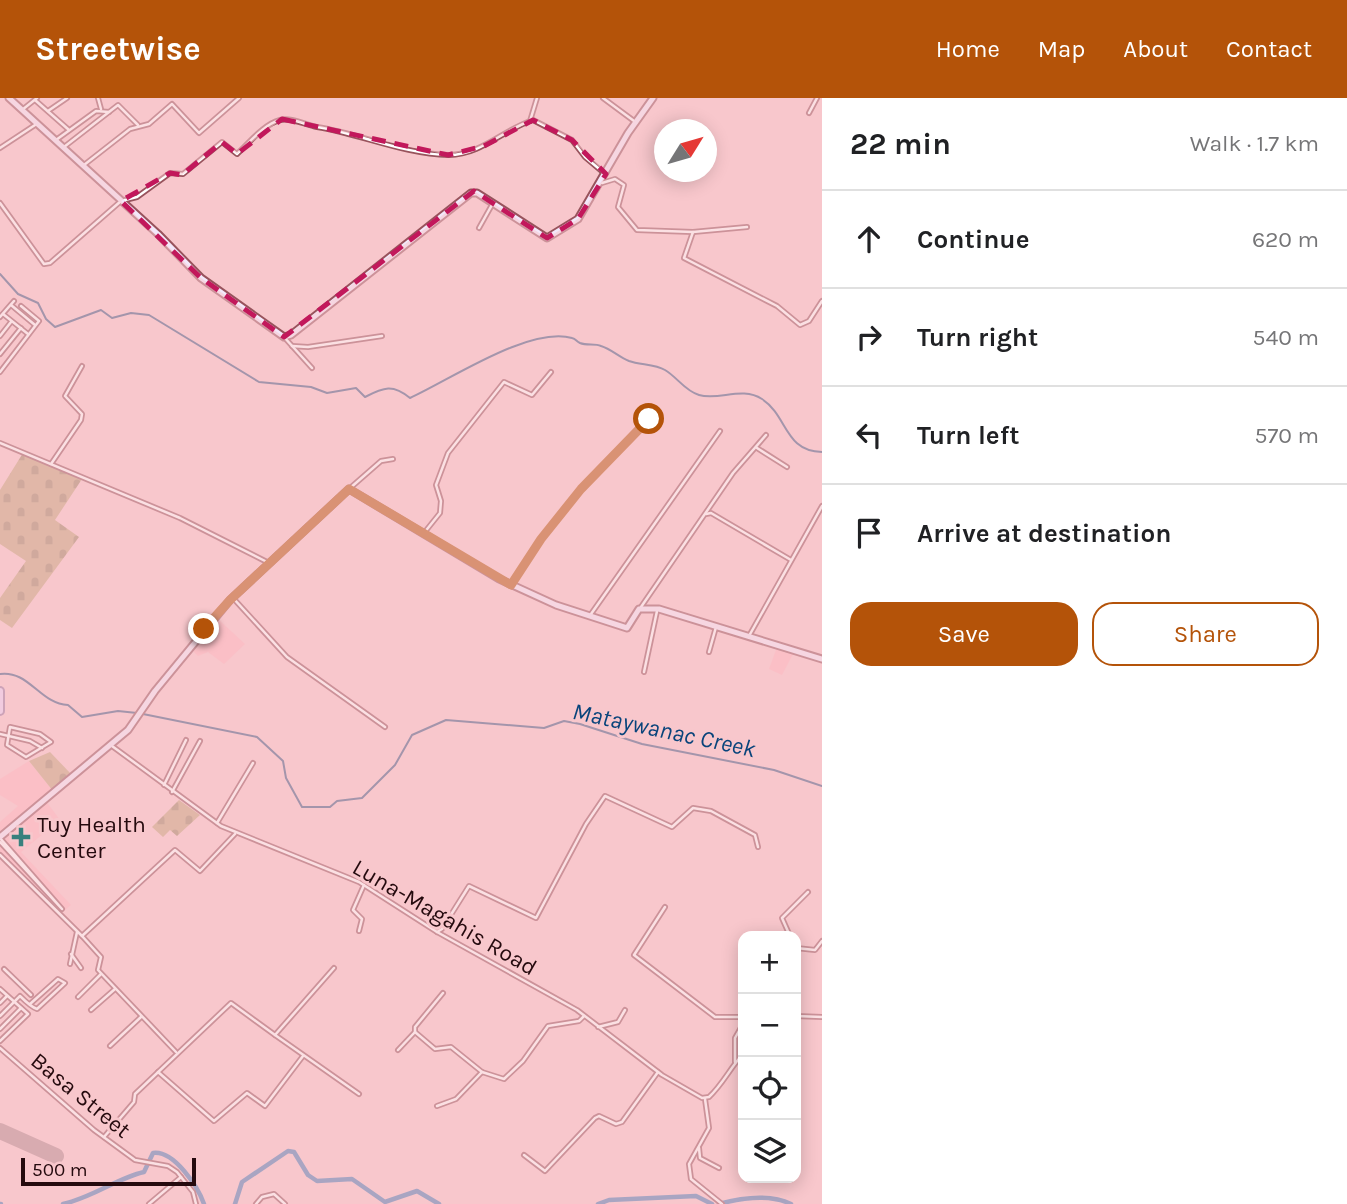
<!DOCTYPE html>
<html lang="en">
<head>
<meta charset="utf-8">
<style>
  :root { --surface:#fff; --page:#f6f6f6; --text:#202124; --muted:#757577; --line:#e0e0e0; --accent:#b45309 }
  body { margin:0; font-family:Karla,sans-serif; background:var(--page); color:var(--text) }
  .controls { position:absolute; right:21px; bottom:21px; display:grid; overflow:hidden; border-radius:14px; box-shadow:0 4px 18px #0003 }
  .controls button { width:63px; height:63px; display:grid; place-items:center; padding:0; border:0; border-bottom:2px solid var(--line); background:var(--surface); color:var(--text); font:35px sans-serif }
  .compass { position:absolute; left:654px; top:21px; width:63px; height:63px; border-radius:50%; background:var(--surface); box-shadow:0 4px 18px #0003; rotate:53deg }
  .scale { position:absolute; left:21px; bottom:18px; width:175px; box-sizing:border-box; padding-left:7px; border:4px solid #250a0e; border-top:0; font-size:19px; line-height:24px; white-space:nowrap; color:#250a0e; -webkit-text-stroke:5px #f8c7cc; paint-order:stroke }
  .stop { position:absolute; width:21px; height:21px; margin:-16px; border:5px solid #b45309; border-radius:50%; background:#fff }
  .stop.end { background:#b45309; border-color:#fff; box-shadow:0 2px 7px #0008 }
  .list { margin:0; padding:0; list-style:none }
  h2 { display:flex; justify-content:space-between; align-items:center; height:91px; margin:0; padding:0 28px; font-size:30px }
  h2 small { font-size:23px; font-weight:400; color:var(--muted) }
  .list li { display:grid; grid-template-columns:46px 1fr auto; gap:21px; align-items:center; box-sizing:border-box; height:98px; padding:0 28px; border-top:2px solid var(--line) }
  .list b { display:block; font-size:26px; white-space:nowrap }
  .list em { font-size:23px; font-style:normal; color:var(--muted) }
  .actions { display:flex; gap:14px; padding:21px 28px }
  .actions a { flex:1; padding:16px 0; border:2px solid var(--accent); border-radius:21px; text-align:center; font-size:24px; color:var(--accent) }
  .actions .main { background:var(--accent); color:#fff }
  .icon { flex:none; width:38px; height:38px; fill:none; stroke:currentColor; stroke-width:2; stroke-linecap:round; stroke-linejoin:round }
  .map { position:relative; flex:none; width:822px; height:1106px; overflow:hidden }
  header { display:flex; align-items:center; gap:42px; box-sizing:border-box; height:98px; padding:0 35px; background:var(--accent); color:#fff }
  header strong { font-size:33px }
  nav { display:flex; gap:38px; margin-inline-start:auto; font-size:24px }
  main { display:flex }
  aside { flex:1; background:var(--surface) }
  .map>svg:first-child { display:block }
</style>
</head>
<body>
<header>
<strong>Streetwise</strong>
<nav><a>Home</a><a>Map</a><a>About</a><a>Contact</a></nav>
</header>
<main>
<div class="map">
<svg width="822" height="1106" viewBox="0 0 822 1106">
  <defs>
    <pattern id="cemetery-stones" width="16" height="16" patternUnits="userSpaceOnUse" patternTransform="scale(1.75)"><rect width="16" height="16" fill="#c5a57d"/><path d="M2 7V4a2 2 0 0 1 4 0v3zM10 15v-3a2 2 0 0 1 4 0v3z" fill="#a08565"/></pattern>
  </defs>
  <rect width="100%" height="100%" fill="#f8c7cc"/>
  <g fill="#feb7bf">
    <path d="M218,521L245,546L224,566L208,554L198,558L193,553Z"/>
    <path d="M777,549L794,554L782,577L769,571Z"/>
    <path d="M29,663L53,693L0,736V724L18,708L0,697V681Z"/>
    <path d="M46,703L60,722L21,754L71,807L60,816L0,755V743Z"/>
    <path d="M0,1028L63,1056L59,1066L0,1039Z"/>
  </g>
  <g fill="url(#cemetery-stones)">
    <path d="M23,355L82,381L55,422L79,439L12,530L0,522V500L26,463L0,446V392Z"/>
    <path d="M50,654L72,677L53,693L29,663Z"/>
    <path d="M179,702L200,717L177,738L170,732L163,739L152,729Z"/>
  </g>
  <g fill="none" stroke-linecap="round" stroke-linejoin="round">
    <g stroke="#3e5a84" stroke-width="2">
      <path d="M0,176L18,196L38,205L46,221L55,229L101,212L112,220L131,215L149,217L259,284L311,289L327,295L356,290L365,299C384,289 393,286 410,300C450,282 529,228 572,240C576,241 576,243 580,245C587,248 595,245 601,248C611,251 619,259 629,263C640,267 655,266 665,272C677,279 685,293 699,297C719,303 742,288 762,301C788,318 784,353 822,354"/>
      <path d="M0,576C29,572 40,606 68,607L82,619L118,613L137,615"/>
      <path d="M143,616L257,639L283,663L286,680L302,709H330L337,703L362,700L395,667L412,637L446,622L544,630L564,623L580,626L642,646L774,672L822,688"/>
    </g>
    <g stroke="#497db7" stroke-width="4.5">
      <path d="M0,1106H1"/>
      <path d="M63,1106C94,1099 117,1080 144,1074L153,1055C174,1052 198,1089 204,1106"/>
      <path d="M235,1106L242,1084L288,1053L294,1054L308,1077L317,1083L352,1081L385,1104L417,1093L439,1106"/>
      <path d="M598,1106L609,1102L696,1098L712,1106"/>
      <path d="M719,1106C741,1100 770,1096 791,1106"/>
    </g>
    <path stroke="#b2898e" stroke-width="16" d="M0,1033L56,1058"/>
    <defs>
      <g id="street">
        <path d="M98,0L101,11"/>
        <path d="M603,0L634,23"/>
        <path d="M35,2L69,32"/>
        <path d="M22,12L37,0"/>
        <path d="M48,13L67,0"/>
        <path d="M809,15L817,0"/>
        <path d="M530,23L537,0"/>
        <path d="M56,42L96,13L109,14"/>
        <path d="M64,49L118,7L138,27"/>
        <path d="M0,50L35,27"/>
        <path d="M84,67L130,31L149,26L172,6L199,35L239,0"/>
        <path d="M602,85L615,81L624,87L618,109L637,132L693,134L747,129"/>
        <path d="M0,105L44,166L50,165L121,103L137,99L170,75L183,76L222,44L237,56C249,45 264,26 280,22C292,19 305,27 317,29C361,36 403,56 449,57C481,57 504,31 533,22L572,42L585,59L604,75"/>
        <path d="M479,130L493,105"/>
        <path d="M693,134L684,160L777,208L800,227L809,223L822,203"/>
        <path d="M11,207L35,227"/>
        <path d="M3,216L28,236"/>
        <path d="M0,219L14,203"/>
        <path d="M0,238L11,224"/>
        <path d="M284,239L312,270"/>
        <path d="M292,248L308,249L382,238"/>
        <path d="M0,256L21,230"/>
        <path d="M0,274L39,223L21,208"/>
        <path d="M0,345L180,420L267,464"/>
        <path d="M757,350L787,369"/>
        <path d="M51,366L81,322L82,316L65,298L82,268"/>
        <path d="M349,391L381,363L393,361"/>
        <path d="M706,416L711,415L791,462"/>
        <path d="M424,435L440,415L441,403L436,387L448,355L504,284L532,297L551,274"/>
        <path d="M511,487L541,441L581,392L649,321"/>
        <path d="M233,500L287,559L385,629"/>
        <path d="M641,509L733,375L766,337"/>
        <path d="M591,516L720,333"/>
        <path d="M749,538L822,408"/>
        <path d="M709,554L716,529"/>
        <path d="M644,574L657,513"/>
        <path d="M10,629L40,636L51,644L26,659L7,647Z"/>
        <path d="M0,636L30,643L42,650"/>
        <path d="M112,648L221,728L359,784L437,834L577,912L662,977L702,1000L709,999C723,986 730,970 743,956"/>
        <path d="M164,687L186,642"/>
        <path d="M172,694L200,643"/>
        <path d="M217,725L253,665"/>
        <path d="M0,740L62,811L0,744"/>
        <path d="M0,757L82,838L175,752L200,773L235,736"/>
        <path d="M665,809L634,857L715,919H743"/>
        <path d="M359,833L362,821L353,812L364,787"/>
        <path d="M437,834L442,831L469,788L536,820L586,726L605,698L672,729L693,710L711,713L755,737L758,749"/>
        <path d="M82,838L101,859L98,872L176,954"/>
        <path d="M790,838L782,820L808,794"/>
        <path d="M796,850L815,852L822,843"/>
        <path d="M71,856L81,870"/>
        <path d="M70,866L77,834"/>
        <path d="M4,871L31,897"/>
        <path d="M0,891L28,916L0,943"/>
        <path d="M78,899L101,876"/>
        <path d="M0,905L7,898"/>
        <path d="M91,912L115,891"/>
        <path d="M0,918L20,898C25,903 31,909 37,911L65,885L58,881L30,906"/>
        <path d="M796,918L822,919"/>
        <path d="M598,929L618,924L625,912"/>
        <path d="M0,931L21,910"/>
        <path d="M415,934V929L443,895"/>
        <path d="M275,937L359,996"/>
        <path d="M110,948L141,919"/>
        <path d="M0,950L94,1032L135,1062L168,1068L177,1074L193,1094L196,1106"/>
        <path d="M398,952L415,934L435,951L451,949L482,974"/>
        <path d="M735,964V940L743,926"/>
        <path d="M158,974L214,1023L247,995L265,1008L303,958"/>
        <path d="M705,1001L709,1030L689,1066L691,1081L722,1106"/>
        <path d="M437,1008L456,1001L482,974L504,981L523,963L548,928L579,923L584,918"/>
        <path d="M104,1039L134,1004L135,996L231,905L275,937L334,870"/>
        <path d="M699,1050L700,1060L719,1070"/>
        <path d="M524,1057L545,1073L595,1020L599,1018L616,1026L622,1024L658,974"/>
        <path d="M149,1106L181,1079"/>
        <path d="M256,1106L262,1099L274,1096L285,1106"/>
      </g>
      <g id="secondary">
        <path d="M9,0L158,136L201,180L284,239L291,237L471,95H477L547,140L578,121L628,35L653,0"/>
        <path d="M0,739L128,632L155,593L230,502L349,391L499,481L556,507L627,530L639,511H659L822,561"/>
      </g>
      <path id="primary" d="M0,593V613"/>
    </defs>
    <use href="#street" stroke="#98535c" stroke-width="6"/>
    <use href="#secondary" stroke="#98535c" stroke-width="9"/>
    <use href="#primary" stroke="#9978a1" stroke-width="10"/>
    <use href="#street" stroke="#fff" stroke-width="2.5"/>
    <use href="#secondary" stroke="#f3e8fa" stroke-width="5"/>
    <use href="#primary" stroke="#e8d1f6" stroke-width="6"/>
  </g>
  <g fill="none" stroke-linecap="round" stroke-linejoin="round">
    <path stroke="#b45309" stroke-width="9" d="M204,531L230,502L349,391L511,487L541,441L581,391L649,321"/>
  </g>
  <path d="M0 0H822V1106H0ZM282,21L448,57L484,48L533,22L572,42L606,76L578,121L547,140L474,93L284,239L201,180L121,103L170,75L182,77L222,44L237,56Z" fill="#f8c7cc" fill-opacity=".55" fill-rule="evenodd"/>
  <path fill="none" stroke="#c2185b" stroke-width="5" stroke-dasharray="14 9" stroke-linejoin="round" d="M282,21L448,57L484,48L533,22L572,42L606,76L578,121L547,140L474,93L284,239L201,180L121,103L170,75L182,77L222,44L237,56Z"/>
  <path fill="#38807d" stroke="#f8c7cc" stroke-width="2.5" d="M17.5 728.5h7v7h7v7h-7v7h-7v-7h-7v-7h7z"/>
  <g text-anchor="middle" stroke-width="6" stroke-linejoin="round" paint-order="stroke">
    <g font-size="23" fill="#250a0e" stroke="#f8c7cc" text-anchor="start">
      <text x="37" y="734">Tuy Health<tspan x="37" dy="26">Center</tspan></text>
    </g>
    <g font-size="23" fill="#250a0e" stroke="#f8c7cc">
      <text transform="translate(445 819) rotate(30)" y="8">Luna-Magahis Road</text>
      <text transform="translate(81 997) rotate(39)" y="8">Basa Street</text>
    </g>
    <g font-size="24" font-style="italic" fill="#09447b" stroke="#f8c7cc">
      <text transform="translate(664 632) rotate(12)" y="8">Mataywanac Creek</text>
    </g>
  </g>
</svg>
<div class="controls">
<button>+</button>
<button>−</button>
<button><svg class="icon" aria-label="locate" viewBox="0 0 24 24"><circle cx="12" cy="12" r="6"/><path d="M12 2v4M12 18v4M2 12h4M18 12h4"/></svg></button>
<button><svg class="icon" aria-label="layers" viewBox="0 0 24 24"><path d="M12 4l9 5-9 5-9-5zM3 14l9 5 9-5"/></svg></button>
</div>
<svg class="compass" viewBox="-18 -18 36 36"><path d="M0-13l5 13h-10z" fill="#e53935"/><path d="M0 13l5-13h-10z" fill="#757577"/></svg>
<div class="scale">500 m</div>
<div class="stop" style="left:649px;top:321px"></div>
<div class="stop end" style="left:204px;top:531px"></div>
</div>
<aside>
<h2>22 min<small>Walk · 1.7 km</small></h2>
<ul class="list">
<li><svg class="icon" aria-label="ahead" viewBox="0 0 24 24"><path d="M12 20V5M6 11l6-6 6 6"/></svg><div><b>Continue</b></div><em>620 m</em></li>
<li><svg class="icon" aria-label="right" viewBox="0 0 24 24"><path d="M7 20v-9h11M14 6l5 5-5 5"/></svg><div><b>Turn right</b></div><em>540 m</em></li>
<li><svg class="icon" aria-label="left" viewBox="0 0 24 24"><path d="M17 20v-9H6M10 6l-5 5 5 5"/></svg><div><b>Turn left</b></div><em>570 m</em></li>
<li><svg class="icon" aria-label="arrive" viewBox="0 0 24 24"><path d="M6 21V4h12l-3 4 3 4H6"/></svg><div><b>Arrive at destination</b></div></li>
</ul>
<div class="actions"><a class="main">Save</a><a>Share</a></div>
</aside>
</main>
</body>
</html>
